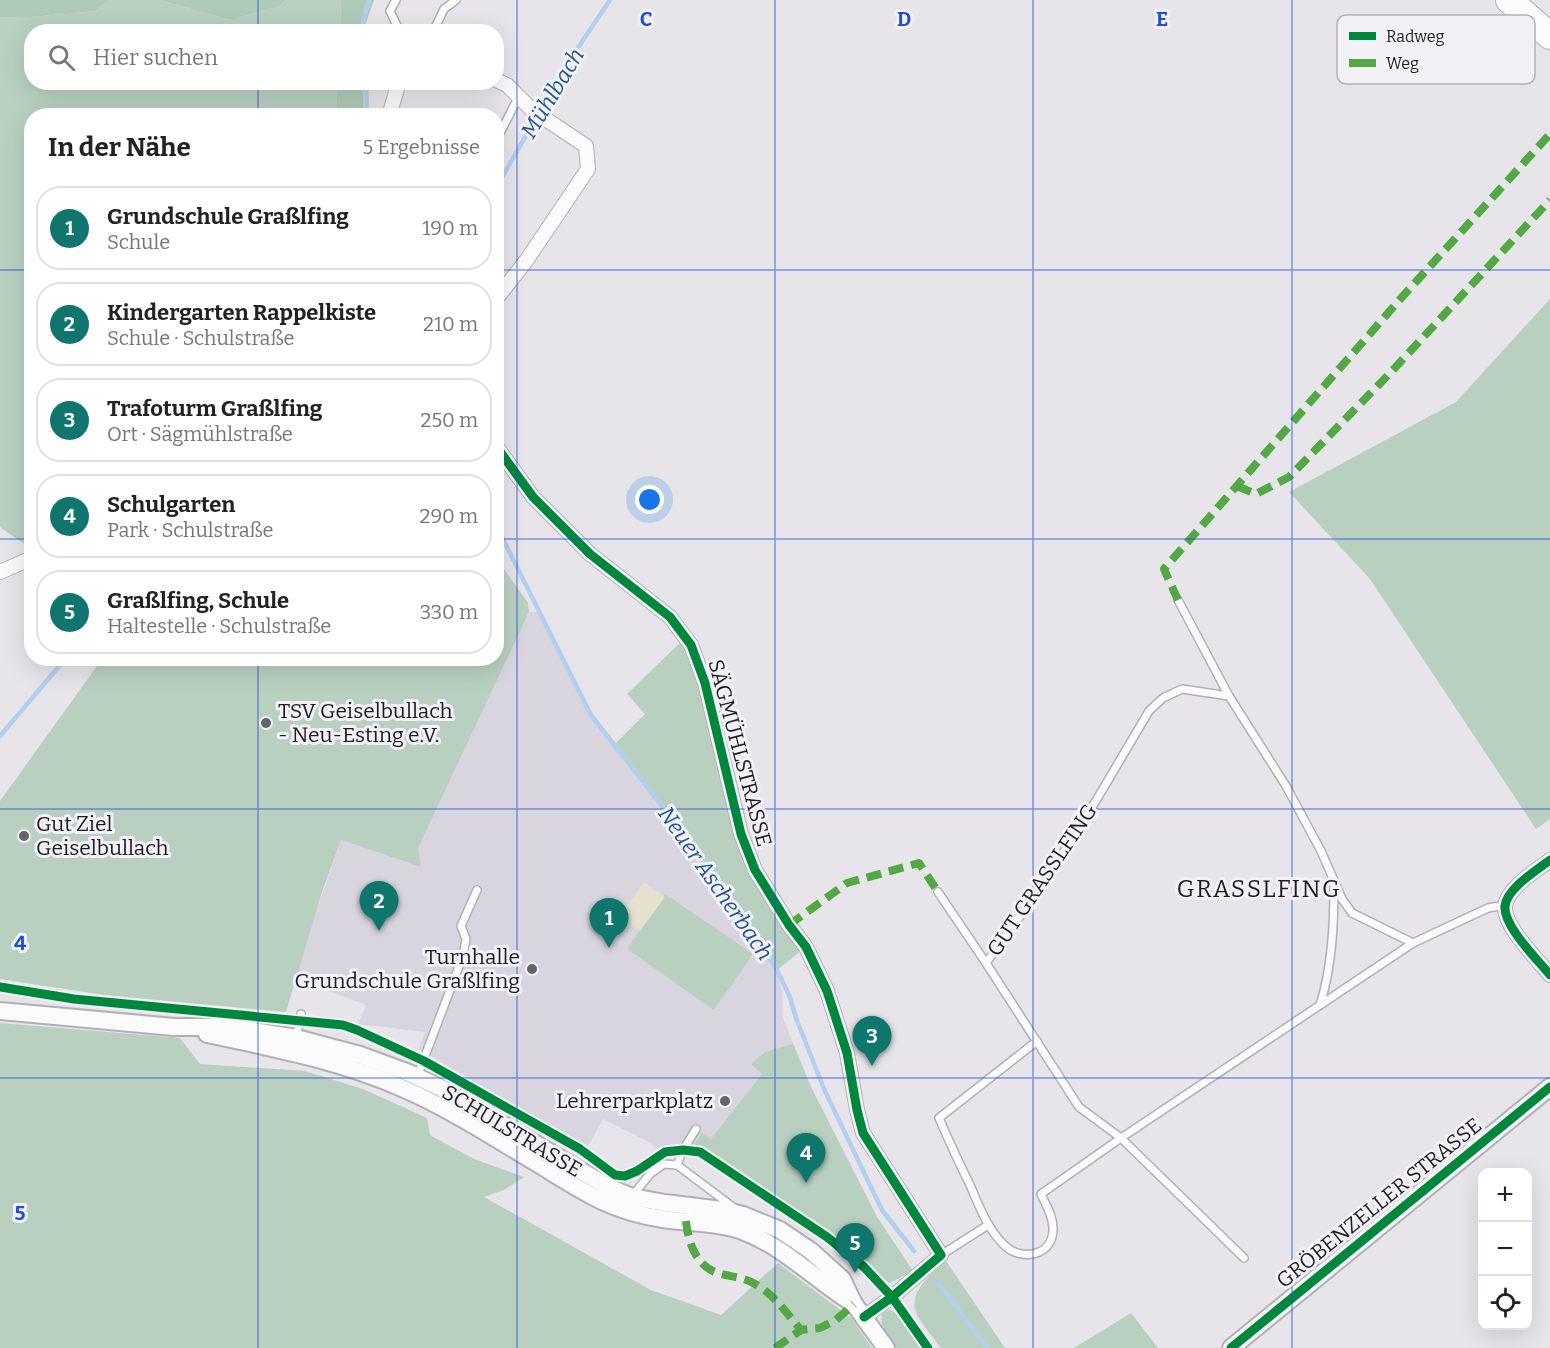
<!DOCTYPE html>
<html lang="de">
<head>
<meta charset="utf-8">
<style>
  :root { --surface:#fff; --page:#f6f6f6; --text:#222; --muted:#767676; --line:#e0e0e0; --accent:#0f766e }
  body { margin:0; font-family:Bitter,serif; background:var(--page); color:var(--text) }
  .controls { position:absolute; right:18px; bottom:18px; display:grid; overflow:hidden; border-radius:12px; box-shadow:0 6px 24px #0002 }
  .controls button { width:54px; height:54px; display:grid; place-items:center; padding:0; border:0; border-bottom:2px solid var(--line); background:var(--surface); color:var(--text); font:30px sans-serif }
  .you { position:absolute; left:650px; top:500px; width:21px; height:21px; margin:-15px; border:4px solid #fff; border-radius:50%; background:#1a73e8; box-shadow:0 0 0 9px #1a73e833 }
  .badge { display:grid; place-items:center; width:39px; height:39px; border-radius:50%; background:var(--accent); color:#fff; font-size:20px; font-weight:700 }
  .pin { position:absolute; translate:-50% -50px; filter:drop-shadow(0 2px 3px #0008) }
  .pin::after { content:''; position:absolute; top:32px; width:21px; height:18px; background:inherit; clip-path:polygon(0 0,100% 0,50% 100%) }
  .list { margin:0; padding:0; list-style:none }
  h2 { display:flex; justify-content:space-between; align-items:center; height:78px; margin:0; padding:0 24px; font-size:26px }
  h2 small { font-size:20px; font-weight:400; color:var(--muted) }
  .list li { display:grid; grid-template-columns:39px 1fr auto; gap:18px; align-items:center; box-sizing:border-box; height:84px; margin:0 12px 12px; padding:0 12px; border:2px solid var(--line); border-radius:24px }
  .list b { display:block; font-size:22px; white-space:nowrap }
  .list p { margin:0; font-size:20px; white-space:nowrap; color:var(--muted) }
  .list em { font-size:20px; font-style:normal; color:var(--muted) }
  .icon { flex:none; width:33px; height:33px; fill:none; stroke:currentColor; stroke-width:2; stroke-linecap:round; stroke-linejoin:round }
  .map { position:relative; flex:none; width:1550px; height:1348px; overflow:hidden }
  .search { position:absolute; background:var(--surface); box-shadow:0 6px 24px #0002; left:24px; top:24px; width:480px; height:66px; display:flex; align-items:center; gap:15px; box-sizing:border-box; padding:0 21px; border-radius:24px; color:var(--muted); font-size:22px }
  .panel { position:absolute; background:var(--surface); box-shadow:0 6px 24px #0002; left:24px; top:108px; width:480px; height:558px; border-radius:24px }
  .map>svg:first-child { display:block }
</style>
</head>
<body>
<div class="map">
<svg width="1550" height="1348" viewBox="0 0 1550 1348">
  <rect width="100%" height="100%" fill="#e7e5e9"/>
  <path fill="#d9d5de" d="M529,612H540L591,715L707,864L777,970L782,992L783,1018L811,1087L877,1217L913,1271L889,1283L840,1244L701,1149L676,1146L658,1150L649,1142L603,1119L587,1148L419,1049L425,1032L358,1024L366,1005L293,978L341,840L421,867L417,848Z"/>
  <g fill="#b9d0c1">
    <path d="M108,0H159L230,20L280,6L285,0H341L340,31L32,32V82L337,83L336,115L32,116L31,549L0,527V17H31L96,11Z"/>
    <path d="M1550,299V819L1536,829L1370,579L1289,492L1456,402Z"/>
    <path d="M497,559L528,603L529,612L418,848L421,867L341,840L323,889L286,1012L104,995L0,979V801L102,659L496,658Z"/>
    <path d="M685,638L741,834L806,947L777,970L707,864L614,745L645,714L627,694Z"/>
    <path d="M665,894L753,954L714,1010L627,949Z"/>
    <path d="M0,1023L180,1038L200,1064L305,1071L363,1089L427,1118L430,1135L474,1159L524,1177L504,1190L484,1197L651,1290L721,1315L778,1263L852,1319L872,1348H0Z"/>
    <path d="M793,1044L811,1087L877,1217L913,1271L889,1283L840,1244L694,1144L702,1133L711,1139L762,1074L751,1064L765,1052Z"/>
    <path d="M946,1261L1005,1348H941C933,1337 921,1324 916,1312C908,1291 933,1273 946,1261Z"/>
    <path d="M889,1310L898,1313L922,1348H897C890,1338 879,1328 882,1314Z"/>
    <path d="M1131,1313L1158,1348H1074Z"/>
  </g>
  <g fill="#afcbb8">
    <path d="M0,0H108L96,11L31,17H0Z"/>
    <path d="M159,0H285L280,6L230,20Z"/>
    <path d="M341,0H374L363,31H340Z"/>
    <path d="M337,83H363L364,115H336Z"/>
  </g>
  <path fill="#e6e0ce" d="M644,882L665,897L640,931L620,915Z"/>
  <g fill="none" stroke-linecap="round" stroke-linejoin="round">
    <g stroke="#b2cff0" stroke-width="4.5">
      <path d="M364,32L363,21L369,0"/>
      <path d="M366,82L367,116"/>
      <path d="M496,188L567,64L610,0"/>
      <path d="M496,525L591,715L707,864L777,970L789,995L796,1018L824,1089L882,1210L914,1251"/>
      <path d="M0,736L66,658"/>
      <path d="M939,1283L987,1348"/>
    </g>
    <defs>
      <g id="service">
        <path d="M396,0L390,11L400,32"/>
        <path d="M433,32L444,9L456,0"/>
        <path d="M496,141L519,96"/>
        <path d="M1178,600L1229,696L1286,786L1321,851L1342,899L1352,913L1413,943"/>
        <path d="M1229,696L1182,689L1163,698L1149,711L1097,799L1042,886L986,963L1079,1107L1121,1138L1244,1258"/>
        <path d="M938,892L986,963"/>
        <path d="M1320,1005C1332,967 1334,925 1334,885"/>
        <path d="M296,1038L301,1014"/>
        <path d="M1037,1041L939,1118C949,1141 959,1163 970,1185C979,1206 987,1228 1004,1245C1021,1262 1054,1256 1053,1228C1053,1216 1046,1205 1041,1194L1121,1138L1413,943L1488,908L1505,905"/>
        <path d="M417,1077L463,956L466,939L461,926L477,890"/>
        <path d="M677,1165L683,1150L696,1129"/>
        <path d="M633,1195L650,1174L664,1164L677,1165L733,1207"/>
        <path d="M941,1255L988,1225"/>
      </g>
      <g id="minor">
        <path d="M496,80L507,85L532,110L586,146L588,169L526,261L496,299"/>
        <path d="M389,116L399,82"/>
        <path d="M496,446L533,497L590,554L670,617L691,645L705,683L741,834L755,870L789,925L806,947L827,991L847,1053L857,1110L863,1133L941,1255L892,1297L864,1317"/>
        <path d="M0,572L32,558"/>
        <path d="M1550,860C1537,870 1507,888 1505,906C1503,926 1538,960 1550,975"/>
      </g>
      <g id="tertiary">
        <path d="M0,1011L174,1027H230L296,1038L360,1055L409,1073L441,1088L610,1188L632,1197L665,1203L722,1210L743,1215L780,1230L811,1251L842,1279L854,1304L886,1348"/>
        <path d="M207,1034C273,1048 342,1061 404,1089C450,1109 493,1137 535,1162C558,1176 579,1190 602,1201C621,1210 643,1216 663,1219C689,1223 715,1222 740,1230C784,1246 815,1280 854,1304"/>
        <path d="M1231,1348L1550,1087"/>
      </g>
      <path id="motorway" d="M1509,0L1550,36"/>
    </defs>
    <use href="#service" stroke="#b1b0b3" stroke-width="10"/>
    <use href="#minor" stroke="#b1b0b3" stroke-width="16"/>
    <use href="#tertiary" stroke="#b1b0b3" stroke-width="20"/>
    <use href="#motorway" stroke="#b1b0b3" stroke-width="28"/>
    <use href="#service" stroke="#fbfbfc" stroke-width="7"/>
    <use href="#minor" stroke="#fbfbfc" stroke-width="14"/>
    <use href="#tertiary" stroke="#fbfbfc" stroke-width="16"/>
    <use href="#motorway" stroke="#fbfbfc" stroke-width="26"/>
    <g stroke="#52a943" stroke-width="8" stroke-dasharray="15 8" stroke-linecap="butt">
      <path d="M1237,486L1256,494L1289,477L1392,371L1550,200"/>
      <path d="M1178,600L1164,569L1403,296L1550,134"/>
      <path d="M789,925L847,883L919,863L938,892"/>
      <path d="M686,1221C688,1241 695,1264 715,1272C728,1277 742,1276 755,1284C774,1294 787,1314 801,1330"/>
      <path d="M775,1348L801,1330L820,1328L836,1320L854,1304"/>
    </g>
    <defs>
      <g id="cycleway">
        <path d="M496,446L533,497L590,554L670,617L691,645L705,683L741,834L755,870L789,925L806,947L827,991L847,1053L857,1110L863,1133L941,1255L892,1297L864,1317"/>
        <path d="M1550,860C1537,870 1507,888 1505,906C1503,926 1538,960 1550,975"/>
        <path d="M0,987L74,999L343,1025L357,1030L424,1061L580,1149L615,1175L625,1176L637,1171L665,1152L683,1150L700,1152L827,1237L864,1267L892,1297L928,1348"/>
        <path d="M1231,1348L1550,1087"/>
      </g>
    </defs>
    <use href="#cycleway" stroke="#f3f1f7" stroke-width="13"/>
    <use href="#cycleway" stroke="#00873e" stroke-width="9"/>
  </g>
  <path fill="none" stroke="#1d4ed8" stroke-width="1.5" stroke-opacity="0.55" d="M258,0V32M517,0V1348M775,0V1348M1033,0V1348M1292,0V1348M258,82V116M0,270H32M496,270H1550M0,539H32M496,539H1550M258,658V1348M0,809H1550M0,1078H1550"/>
  <g fill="#646366" stroke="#f3f1f7" stroke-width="2">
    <circle cx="266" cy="723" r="6"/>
    <circle cx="24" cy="836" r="6"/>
    <circle cx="532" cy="969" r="6"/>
    <circle cx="725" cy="1101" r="6"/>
  </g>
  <g text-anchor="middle" stroke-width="6" stroke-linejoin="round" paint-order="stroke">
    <g font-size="21" fill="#1d1d1f" stroke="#f3f1f7" text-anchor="start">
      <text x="278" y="718">TSV Geiselbullach<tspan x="278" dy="24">- Neu-Esting e.V.</tspan></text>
      <text x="36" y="831">Gut Ziel<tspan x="36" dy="24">Geiselbullach</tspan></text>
      <text x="520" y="964" text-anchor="end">Turnhalle<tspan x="520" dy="24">Grundschule Graßlfing</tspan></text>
      <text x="713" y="1108" text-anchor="end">Lehrerparkplatz</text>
    </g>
    <g font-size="21" fill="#1d1d1f" stroke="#f3f1f7">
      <text transform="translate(740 753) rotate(75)" y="7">SÄGMÜHLSTRASSE</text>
      <text transform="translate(1042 880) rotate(-56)" y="7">GUT GRASSLFING</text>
      <text transform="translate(512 1131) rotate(31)" y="7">SCHULSTRASSE</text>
      <text transform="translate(1379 1203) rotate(-39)" y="7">GRÖBENZELLER STRASSE</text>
    </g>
    <g font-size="22" font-style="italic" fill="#1c558c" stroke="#f3f1f7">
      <text transform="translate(552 93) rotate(-59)" y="8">Mühlbach</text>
      <text transform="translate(716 883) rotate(55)" y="8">Neuer Ascherbach</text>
    </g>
    <g font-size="24" letter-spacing="1.5" fill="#1d1d1f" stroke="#f3f1f7">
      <text x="1259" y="897">GRASSLFING</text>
    </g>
  </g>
  <rect x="1337" y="15" width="198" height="69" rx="9" fill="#f3f1f7" stroke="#b3b1b6" stroke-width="1.5"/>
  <rect x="1349" y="32" width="27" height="8" fill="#00873e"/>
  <rect x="1349" y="59" width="27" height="8" fill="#52a943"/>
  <g font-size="16" fill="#1d1d1f">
    <text x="1386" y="42">Radweg</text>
    <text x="1386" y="69">Weg</text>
  </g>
  <g font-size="20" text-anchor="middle" font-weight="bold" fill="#1d4ed8" stroke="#f3f1f7" stroke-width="6" stroke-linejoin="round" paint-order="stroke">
    <text x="646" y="26">C</text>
    <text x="904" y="26">D</text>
    <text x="1162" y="26">E</text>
    <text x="20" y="950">4</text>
    <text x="20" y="1220">5</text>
  </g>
</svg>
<div class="controls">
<button>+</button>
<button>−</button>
<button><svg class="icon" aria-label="locate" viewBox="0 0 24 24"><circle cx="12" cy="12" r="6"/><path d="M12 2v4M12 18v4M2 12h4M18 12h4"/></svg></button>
</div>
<div class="you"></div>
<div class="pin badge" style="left:609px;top:948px">1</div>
<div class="pin badge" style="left:379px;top:931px">2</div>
<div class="pin badge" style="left:872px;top:1066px">3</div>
<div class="pin badge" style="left:806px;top:1183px">4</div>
<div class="pin badge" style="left:855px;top:1273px">5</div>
<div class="search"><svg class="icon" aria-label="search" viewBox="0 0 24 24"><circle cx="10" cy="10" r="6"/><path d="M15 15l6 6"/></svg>Hier suchen</div>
<section class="panel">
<h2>In der Nähe<small>5 Ergebnisse</small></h2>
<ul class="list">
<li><span class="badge">1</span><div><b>Grundschule Graßlfing</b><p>Schule</p></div><em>190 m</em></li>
<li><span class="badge">2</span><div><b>Kindergarten Rappelkiste</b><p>Schule · Schulstraße</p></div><em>210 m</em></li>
<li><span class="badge">3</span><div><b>Trafoturm Graßlfing</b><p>Ort · Sägmühlstraße</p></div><em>250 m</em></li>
<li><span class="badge">4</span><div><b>Schulgarten</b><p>Park · Schulstraße</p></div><em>290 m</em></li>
<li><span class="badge">5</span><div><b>Graßlfing, Schule</b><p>Haltestelle · Schulstraße</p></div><em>330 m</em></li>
</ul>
</section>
</div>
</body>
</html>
